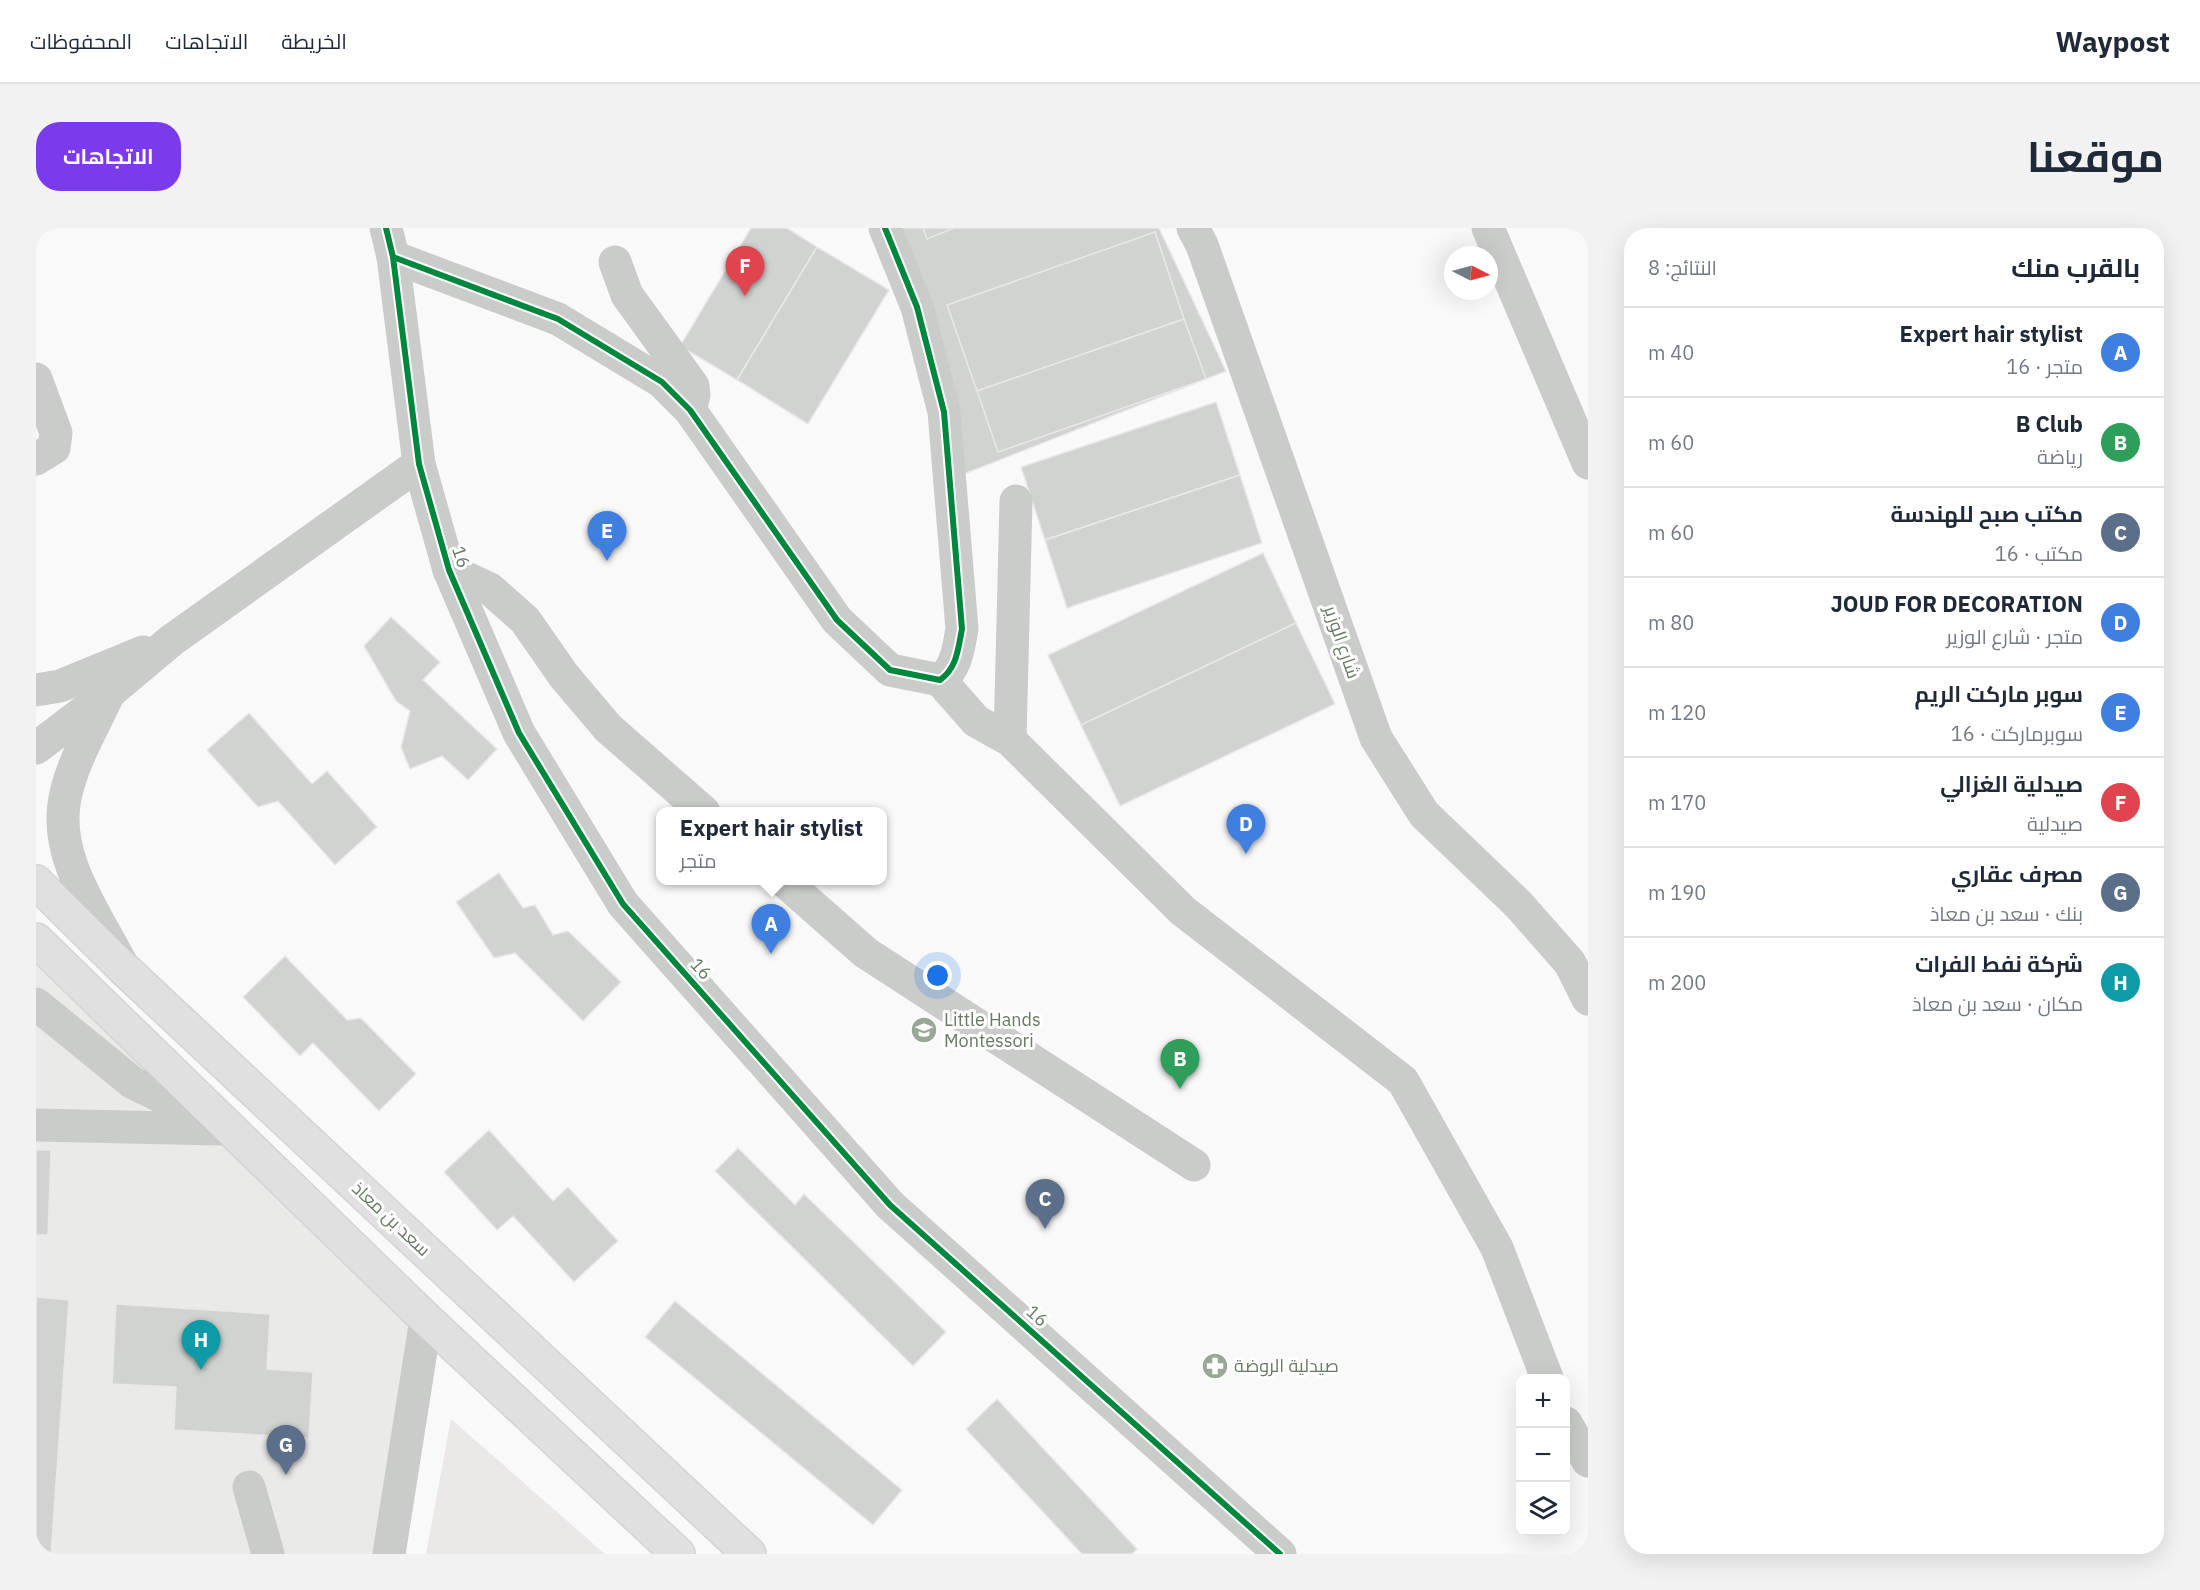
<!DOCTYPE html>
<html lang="ar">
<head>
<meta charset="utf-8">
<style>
  :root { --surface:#fff; --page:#f2f2f3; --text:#1f2937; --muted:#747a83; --line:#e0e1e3; --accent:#7c3aed }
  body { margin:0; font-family:"IBM Plex Sans",Cairo,sans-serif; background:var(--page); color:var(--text); direction:rtl }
  .controls { position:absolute; right:18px; bottom:18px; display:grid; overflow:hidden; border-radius:12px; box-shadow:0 6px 24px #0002 }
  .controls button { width:54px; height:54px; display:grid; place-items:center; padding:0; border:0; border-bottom:2px solid var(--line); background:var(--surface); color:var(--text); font:30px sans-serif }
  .compass { position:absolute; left:1408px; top:18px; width:54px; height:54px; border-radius:50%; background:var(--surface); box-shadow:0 6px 24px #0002; rotate:96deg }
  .you { position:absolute; left:902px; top:748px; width:21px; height:21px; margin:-15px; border:4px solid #fff; border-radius:50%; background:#1a73e8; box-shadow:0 0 0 9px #1a73e833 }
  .badge { display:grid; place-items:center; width:39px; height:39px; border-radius:50%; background:var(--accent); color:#fff; font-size:20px; font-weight:700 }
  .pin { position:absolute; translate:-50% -50px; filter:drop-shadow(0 2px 3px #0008) }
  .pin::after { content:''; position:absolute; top:32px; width:21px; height:18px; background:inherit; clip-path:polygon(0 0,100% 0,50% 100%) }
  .popup { position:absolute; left:620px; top:579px; width:231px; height:78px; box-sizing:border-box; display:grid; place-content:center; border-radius:12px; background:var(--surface); filter:drop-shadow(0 2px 4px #0005); font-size:20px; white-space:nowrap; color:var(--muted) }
  .popup b { font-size:22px; color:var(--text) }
  .popup::after { content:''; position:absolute; left:50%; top:100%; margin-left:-12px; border:12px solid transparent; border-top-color:var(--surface) }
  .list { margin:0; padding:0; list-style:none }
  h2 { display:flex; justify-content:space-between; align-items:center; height:78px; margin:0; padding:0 24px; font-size:26px }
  h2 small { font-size:20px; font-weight:400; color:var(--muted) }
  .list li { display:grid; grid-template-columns:39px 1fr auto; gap:18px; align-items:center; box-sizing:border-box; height:90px; padding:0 24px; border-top:2px solid var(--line) }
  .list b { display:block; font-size:22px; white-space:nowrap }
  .list p { margin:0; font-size:20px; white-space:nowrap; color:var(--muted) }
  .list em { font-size:20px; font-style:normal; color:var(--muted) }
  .icon { flex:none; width:33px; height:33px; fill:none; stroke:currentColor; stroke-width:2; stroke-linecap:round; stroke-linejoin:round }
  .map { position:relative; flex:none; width:1552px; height:1326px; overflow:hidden; direction:ltr; border-radius:24px }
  header { display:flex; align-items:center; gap:36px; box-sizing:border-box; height:84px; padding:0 30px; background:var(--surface); border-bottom:2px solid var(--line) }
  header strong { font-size:28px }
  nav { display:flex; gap:33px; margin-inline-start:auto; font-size:21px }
  .intro { display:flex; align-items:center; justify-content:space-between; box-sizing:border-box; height:144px; padding:0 36px }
  h1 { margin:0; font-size:42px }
  .button { padding:15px 27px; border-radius:24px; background:var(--accent); color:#fff; font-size:21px; font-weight:700 }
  main { display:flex; gap:36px; padding:0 36px }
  aside { flex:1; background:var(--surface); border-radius:24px; box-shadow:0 6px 24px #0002 }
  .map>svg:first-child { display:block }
</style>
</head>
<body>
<header>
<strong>Waypost</strong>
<nav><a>الخريطة</a><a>الاتجاهات</a><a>المحفوظات</a></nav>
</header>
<div class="intro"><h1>موقعنا</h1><a class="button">الاتجاهات</a></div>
<main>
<aside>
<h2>بالقرب منك<small>النتائج: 8</small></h2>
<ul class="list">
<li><span class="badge" style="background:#3f7fe0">A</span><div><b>Expert hair stylist</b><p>متجر · 16</p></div><em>40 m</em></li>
<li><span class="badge" style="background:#2e9e5b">B</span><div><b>B Club</b><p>رياضة</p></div><em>60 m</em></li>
<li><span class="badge" style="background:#5c6f8a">C</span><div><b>مكتب صبح للهندسة</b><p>مكتب · 16</p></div><em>60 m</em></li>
<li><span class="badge" style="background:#3f7fe0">D</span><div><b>JOUD FOR DECORATION</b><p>متجر · شارع الوزير</p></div><em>80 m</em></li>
<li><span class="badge" style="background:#3f7fe0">E</span><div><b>سوبر ماركت الريم</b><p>سوبرماركت · 16</p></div><em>120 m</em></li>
<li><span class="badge" style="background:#e0444e">F</span><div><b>صيدلية الغزالي</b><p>صيدلية</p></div><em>170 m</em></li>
<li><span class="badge" style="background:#5c6f8a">G</span><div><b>مصرف عقاري</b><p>بنك · سعد بن معاذ</p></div><em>190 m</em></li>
<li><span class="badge" style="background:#0f9aa8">H</span><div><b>شركة نفط الفرات</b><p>مكان · سعد بن معاذ</p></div><em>200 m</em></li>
</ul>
</aside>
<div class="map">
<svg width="1552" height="1326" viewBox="0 0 1552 1326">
  <rect width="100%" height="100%" fill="#f9f9f9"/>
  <path fill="#eaebe9" d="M0,737L190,911L381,1096L342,1326H0Z"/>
  <path fill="#ebe8e7" d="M415,1191L569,1326H390Z"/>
  <g fill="#d1d3d0" stroke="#e8e8e8" stroke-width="1.5">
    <path d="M715,0H751L781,19L701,152L644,118Z"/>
    <path d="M862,0H1123L1190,143L928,246Z"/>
    <path d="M887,0H918L891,11Z"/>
    <path d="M1119,4L1148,91L941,163L911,77Z"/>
    <path d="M781,19L853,62L772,196L701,152Z"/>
    <path d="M1148,91L1170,151L962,224L941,163Z"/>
    <path d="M1180,174L1204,247L1009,312L985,239Z"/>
    <path d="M1204,247L1226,315L1031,380L1009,312Z"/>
    <path d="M1227,325L1260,395L1045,497L1012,427Z"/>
    <path d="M355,389L404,434L387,452L461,521L432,552L406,528L374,541L365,519L374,483L360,473L328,418Z"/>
    <path d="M1260,395L1299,476L1084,578L1045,497Z"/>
    <path d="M213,485L276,556L291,543L341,599L299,637L242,573L222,579L171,522Z"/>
    <path d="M463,645L487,680L499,677L517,707L532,703L585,754L547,793L479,725L458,730L420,674Z"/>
    <path d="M249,728L311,792L325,790L380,846L343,883L277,815L264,828L207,769Z"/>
    <path d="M453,902L517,973L532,959L582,1013L538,1054L477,988L461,1002L408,944Z"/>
    <path d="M702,920L759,977L768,966L910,1104L877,1138L679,943Z"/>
    <path d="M0,922H15L12,1007H0Z"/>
    <path d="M0,1069L33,1072L15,1326H0Z"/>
    <path d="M639,1073L866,1262L837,1297L609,1109Z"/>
    <path d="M80,1076L234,1086L231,1141L277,1144L273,1210L138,1202L140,1159L76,1156Z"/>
    <path d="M961,1171L1101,1321L1096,1326H1046L930,1201Z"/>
  </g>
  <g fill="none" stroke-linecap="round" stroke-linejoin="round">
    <defs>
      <g id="major">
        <path d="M0,654L87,740L713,1326"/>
        <path d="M0,712L390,1091L642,1326"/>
      </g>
    </defs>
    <use href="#major" stroke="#d3d5d3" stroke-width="36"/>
    <g stroke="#caccca" stroke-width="33">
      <path d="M350,0L357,29L383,236L413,342L483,505L587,676L854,977L1244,1326"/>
      <path d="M1157,0L1166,17L1340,510L1388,586L1482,676L1534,735L1552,771"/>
      <path d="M1452,0L1552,235"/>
      <path d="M357,29L522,91L626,154L654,182L801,392L854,442L904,452C921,440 922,421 926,401L908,184L881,79L849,0"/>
      <path d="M579,34L591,67L657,158L658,167L654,182"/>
      <path d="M0,151L20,205L18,220L0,231"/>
      <path d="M413,342L454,361L489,392L528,448L572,500L668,584"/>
      <path d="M904,452L940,493L974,512L1147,683L1367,853L1461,1020L1511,1150"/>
      <path d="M0,462L24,458L107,424"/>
      <path d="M72,467C57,500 36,534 29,570C17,628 59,684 84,733"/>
      <path d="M974,512L980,273"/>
      <path d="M0,520L74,464L136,412L383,236"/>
      <path d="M747,652L830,725L1158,937"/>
      <path d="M0,776L97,855L188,899"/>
      <path d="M0,897L182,901"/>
      <path d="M1530,1195L1552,1233"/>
      <path d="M213,1259L232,1326"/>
      <path d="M353,1326L390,1091"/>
    </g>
    <use href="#major" stroke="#dfe0df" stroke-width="33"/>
    <defs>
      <g id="cycleway">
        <path d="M350,0L357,29L383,236L413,342L483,505L587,676L854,977L1244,1326"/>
        <path d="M357,29L522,91L626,154L654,182L801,392L854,442L904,452C921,440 922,421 926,401L908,184L881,79L849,0"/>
      </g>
    </defs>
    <use href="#cycleway" stroke="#fff" stroke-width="10"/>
    <use href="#cycleway" stroke="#00873e" stroke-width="6"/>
  </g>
  <defs>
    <symbol id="school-disc" viewBox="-11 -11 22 22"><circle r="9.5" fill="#99a797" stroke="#fff"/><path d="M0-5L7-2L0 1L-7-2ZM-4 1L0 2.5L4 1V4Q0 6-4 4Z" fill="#fff"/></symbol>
    <symbol id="pharmacy-disc" viewBox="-11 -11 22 22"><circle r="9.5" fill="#99a797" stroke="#fff"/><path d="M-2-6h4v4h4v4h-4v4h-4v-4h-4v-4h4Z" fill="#fff"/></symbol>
  </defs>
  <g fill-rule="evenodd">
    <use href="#school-disc" x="873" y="787" width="30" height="30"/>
    <use href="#pharmacy-disc" x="1164" y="1123" width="30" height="30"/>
  </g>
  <g text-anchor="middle" stroke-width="6" stroke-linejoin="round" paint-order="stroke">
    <g font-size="18" fill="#667b62" stroke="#fff">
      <text transform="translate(425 329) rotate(71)" y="6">16</text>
      <text transform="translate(1306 414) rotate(71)" y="6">شارع الوزير</text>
      <text transform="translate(665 741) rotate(48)" y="6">16</text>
      <text transform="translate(355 991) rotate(43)" y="6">سعد بن معاذ</text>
      <text transform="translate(1001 1088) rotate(42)" y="6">16</text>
    </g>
    <g font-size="18" fill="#667b62" stroke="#fff" text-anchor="start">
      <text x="908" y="798">Little Hands<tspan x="908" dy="21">Montessori</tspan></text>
      <text x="1198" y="1144">صيدلية الروضة</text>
    </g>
  </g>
</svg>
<div class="controls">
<button>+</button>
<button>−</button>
<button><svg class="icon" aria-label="layers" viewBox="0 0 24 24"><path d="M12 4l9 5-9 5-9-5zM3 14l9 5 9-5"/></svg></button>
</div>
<svg class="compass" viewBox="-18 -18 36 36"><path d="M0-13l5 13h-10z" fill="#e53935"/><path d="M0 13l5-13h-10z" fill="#747a83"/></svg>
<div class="you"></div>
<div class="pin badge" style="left:735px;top:726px;background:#3f7fe0">A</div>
<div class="popup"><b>Expert hair stylist</b>متجر</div>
<div class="pin badge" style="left:1144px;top:861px;background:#2e9e5b">B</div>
<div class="pin badge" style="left:1009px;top:1001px;background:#5c6f8a">C</div>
<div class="pin badge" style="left:1210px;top:626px;background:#3f7fe0">D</div>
<div class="pin badge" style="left:571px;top:333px;background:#3f7fe0">E</div>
<div class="pin badge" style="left:709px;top:68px;background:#e0444e">F</div>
<div class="pin badge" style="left:250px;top:1247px;background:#5c6f8a">G</div>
<div class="pin badge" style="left:165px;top:1142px;background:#0f9aa8">H</div>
</div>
</main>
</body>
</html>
